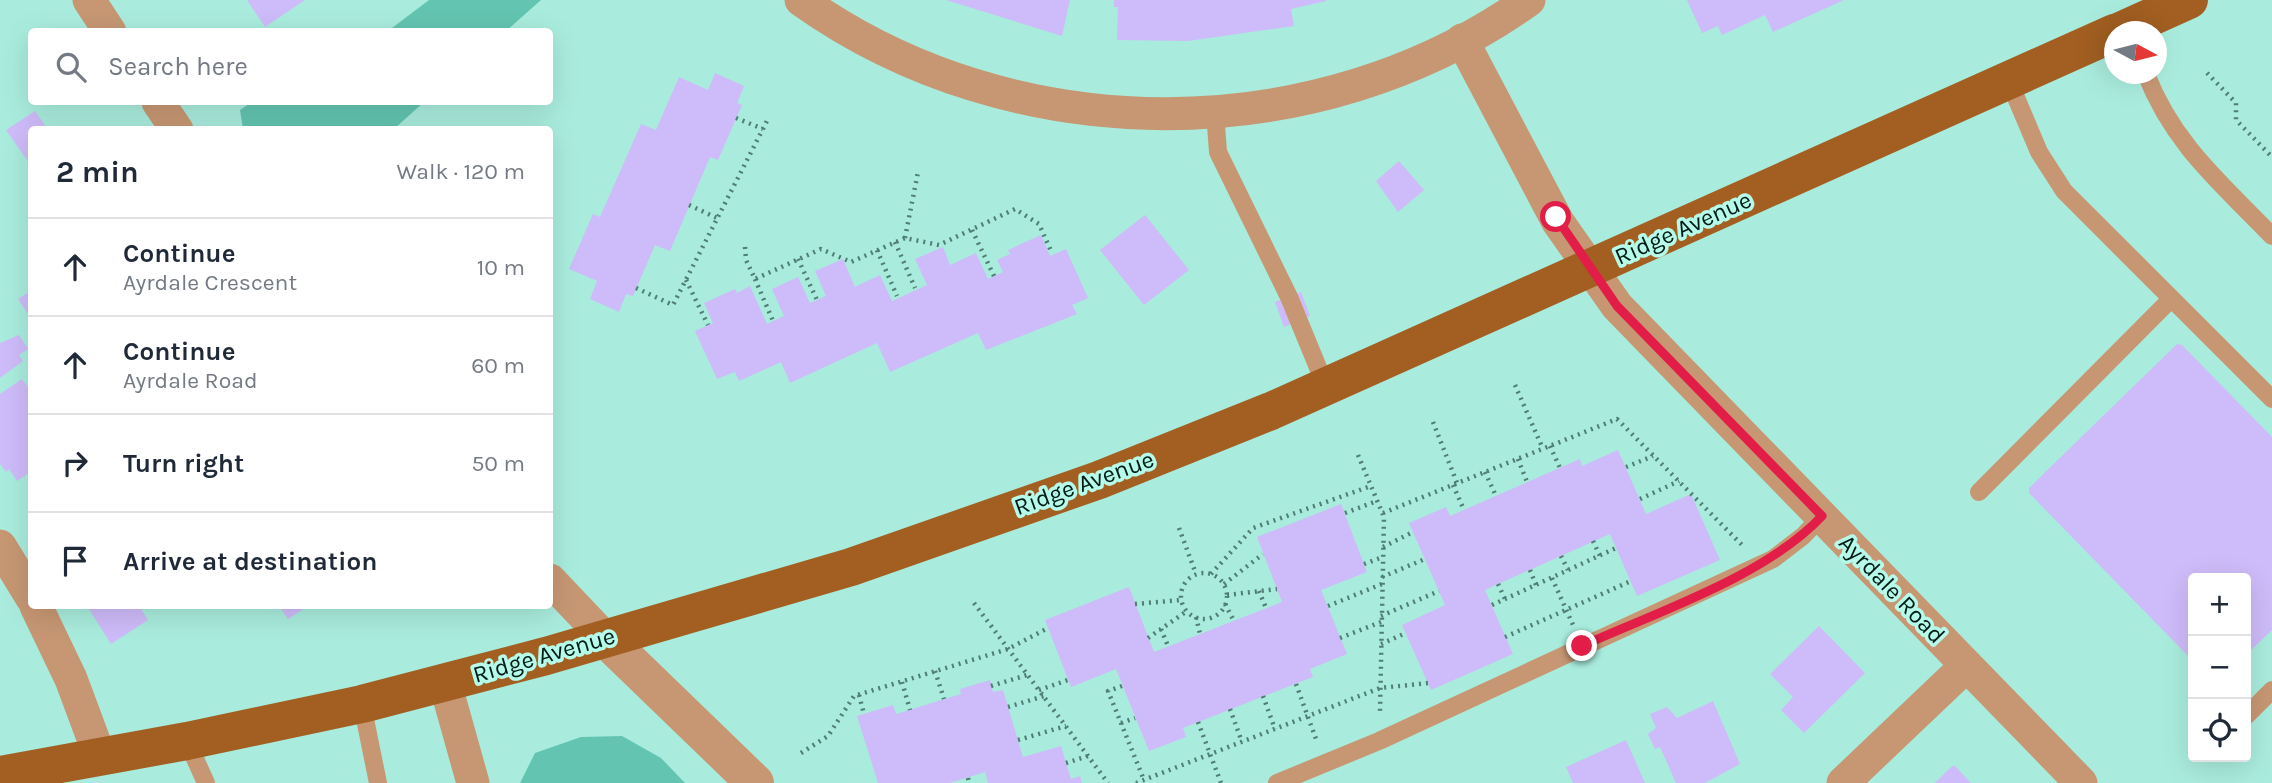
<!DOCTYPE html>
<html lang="en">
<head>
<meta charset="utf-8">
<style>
  :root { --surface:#fff; --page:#f2f2f3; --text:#1f2937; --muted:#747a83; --line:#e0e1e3 }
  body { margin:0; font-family:Karla,sans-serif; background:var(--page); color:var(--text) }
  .controls { position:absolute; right:21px; bottom:21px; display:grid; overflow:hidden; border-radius:7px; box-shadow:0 7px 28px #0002 }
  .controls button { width:63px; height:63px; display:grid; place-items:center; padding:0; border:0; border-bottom:2px solid var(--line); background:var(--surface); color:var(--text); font:35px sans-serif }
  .compass { position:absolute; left:2104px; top:21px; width:63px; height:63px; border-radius:50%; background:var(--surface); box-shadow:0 7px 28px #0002; rotate:97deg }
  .stop { position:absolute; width:21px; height:21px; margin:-16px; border:5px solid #e11d48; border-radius:50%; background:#fff }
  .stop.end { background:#e11d48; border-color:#fff; box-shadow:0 2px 7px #0008 }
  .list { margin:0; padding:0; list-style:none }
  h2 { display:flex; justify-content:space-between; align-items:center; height:91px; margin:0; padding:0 28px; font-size:30px }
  h2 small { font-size:23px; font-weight:400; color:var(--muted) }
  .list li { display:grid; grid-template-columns:46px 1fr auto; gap:21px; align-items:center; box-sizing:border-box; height:98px; padding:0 28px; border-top:2px solid var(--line) }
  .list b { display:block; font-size:26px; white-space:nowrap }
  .list p { margin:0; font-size:23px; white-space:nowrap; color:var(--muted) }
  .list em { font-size:23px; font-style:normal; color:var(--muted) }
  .icon { flex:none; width:38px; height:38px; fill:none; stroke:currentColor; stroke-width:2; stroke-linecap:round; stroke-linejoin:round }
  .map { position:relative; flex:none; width:2272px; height:783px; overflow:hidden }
  .search { position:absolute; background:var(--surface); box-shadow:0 7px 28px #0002; left:28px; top:28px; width:525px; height:77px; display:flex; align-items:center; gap:18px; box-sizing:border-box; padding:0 24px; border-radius:7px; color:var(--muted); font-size:26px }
  .panel { position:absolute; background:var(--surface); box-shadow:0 7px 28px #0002; left:28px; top:126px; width:525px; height:483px; border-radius:7px }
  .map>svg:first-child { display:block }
</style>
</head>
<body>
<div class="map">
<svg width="2272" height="783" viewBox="0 0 2272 783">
  <rect width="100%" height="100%" fill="#a9ecdd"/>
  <g fill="#63c5b1">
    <path d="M429,0H541L506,31H388Z"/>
    <path d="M252,102H424L394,129H243L240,110Z"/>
    <path d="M622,736L661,758L685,783H520L535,753L581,737Z"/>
  </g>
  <g fill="#cebbf9">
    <path d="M247,0H305L265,27Z"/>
    <path d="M946,0H1070L1062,36Z"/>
    <path d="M1114,0H1326V1L1291,9L1294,26L1188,41L1117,40L1118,7H1114Z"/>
    <path d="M1687,0H1844L1773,32L1765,15L1722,35L1718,26L1702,33Z"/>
    <path d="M715,73L744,86L737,103L742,105L718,160L710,157L670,251L655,245L633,296L626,294L619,312L590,299L597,281L569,269L593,214L600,217L641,124L656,130L679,77L708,90Z"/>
    <path d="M35,111L48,130H32V167L6,130Z"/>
    <path d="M1399,161L1424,190L1398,212L1376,181Z"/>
    <path d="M1145,215L1189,270L1144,305L1100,250Z"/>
    <path d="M1041,235L1050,256L1066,249L1088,298L1072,305L1077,314L986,350L978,333L890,372L877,343L790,383L781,362L739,381L735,372L717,379L695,331L713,323L704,303L735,289L737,293L750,286L767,324L784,316L772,289L798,277L810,303L817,300L826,296L815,271L843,259L855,287L880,275L892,301L927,285L915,259L943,247L950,265L976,253L988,279L1003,272L997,260L1010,254L1008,250Z"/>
    <path d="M32,290V320L18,299Z"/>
    <path d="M1301,292L1310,316L1284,327L1275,302Z"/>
    <path d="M19,335L28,349L19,355L23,361L0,378V343Z"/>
    <path d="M2177,344L2182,345L2272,437V630L2246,655V578H2193V661L2029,493V488Z"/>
    <path d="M22,379L32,393V471L17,481L9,469L6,472L0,464V394Z"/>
    <path d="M1618,450L1646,514L1691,494L1720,560L1637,596L1610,534L1498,584L1485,590L1513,654L1431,690L1402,625L1445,605L1409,523L1446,507L1450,516L1580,459L1582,466Z"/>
    <path d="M1341,504L1367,572L1321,590L1347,654L1310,669L1313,677L1183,728L1186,737L1149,751L1116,669L1071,687L1045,620L1129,587L1154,652L1282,602L1257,537Z"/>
    <path d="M87,606H139L148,620L111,644Z"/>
    <path d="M279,606H308L288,619Z"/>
    <path d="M1819,626L1865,673L1804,733L1781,710L1793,697L1770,674Z"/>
    <path d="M990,680L993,692L1003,690L1023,757L1061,746L1071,779L1080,776L1082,783H988L985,772L950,783H878L857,716L893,705L896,714L961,694L960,689Z"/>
    <path d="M1713,701L1740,764L1705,783H1676L1660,747L1655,749L1648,734L1656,728L1650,714L1667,707L1677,718Z"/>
    <path d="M1626,740L1645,783H1573L1566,767Z"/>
    <path d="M1952,766H1955L1971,783H1935Z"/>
  </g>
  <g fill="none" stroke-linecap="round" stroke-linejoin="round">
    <g stroke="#507d74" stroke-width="4.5" stroke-dasharray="2 5" stroke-linecap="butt">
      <path d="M2207,73L2236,103V120L2272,157"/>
      <path d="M736,118L763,129"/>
      <path d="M689,205L717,218"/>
      <path d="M972,230L994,276"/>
      <path d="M905,238L918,172"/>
      <path d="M895,242L915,288"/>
      <path d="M745,247L746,260L755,279L821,249L851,262L905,238L939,245L1015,209L1039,224L1051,251"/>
      <path d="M877,250L897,296"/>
      <path d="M798,259L817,300"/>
      <path d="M755,279L773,321"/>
      <path d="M686,280L708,325"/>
      <path d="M636,288L673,305L768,119"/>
      <path d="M1515,385L1543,449"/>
      <path d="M1433,422L1457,483"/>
      <path d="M1550,446L1560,468"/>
      <path d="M1358,455L1384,517L1380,712"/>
      <path d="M1518,459L1527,482"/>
      <path d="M1626,467L1653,456"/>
      <path d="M1485,472L1496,496"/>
      <path d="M1453,485L1464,510"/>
      <path d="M1640,499L1679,481"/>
      <path d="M1345,513L1377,501"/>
      <path d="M1383,513L1617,419L1742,545"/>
      <path d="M1179,528L1196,574"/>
      <path d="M1593,541L1600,556"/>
      <path d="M1383,547L1413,532"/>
      <path d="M1561,556L1568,570"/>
      <path d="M1364,564L1383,557"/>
      <path d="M1530,570L1536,585"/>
      <circle cx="1204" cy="596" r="23"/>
      <path d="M1211,574L1253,528L1371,486"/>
      <path d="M1382,577L1425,559"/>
      <path d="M1552,578L1573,625"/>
      <path d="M1224,584L1263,554"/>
      <path d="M1498,584L1505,599"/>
      <path d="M1259,591L1266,608"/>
      <path d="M1227,595L1277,589"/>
      <path d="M974,603L1108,783"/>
      <path d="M1135,604L1181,600"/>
      <path d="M1225,604L1234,621"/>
      <path d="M1492,605L1616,548"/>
      <path d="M1328,606L1382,584"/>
      <path d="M1381,616L1439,591"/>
      <path d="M1196,617L1200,634"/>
      <path d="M1161,629L1168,646"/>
      <path d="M1505,637L1631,581"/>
      <path d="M1148,638L1187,611"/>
      <path d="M1340,638L1381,622"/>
      <path d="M1381,644L1406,633"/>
      <path d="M935,671L944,699"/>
      <path d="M902,682L910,710"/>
      <path d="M1296,684L1316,739"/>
      <path d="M991,686L1027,675"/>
      <path d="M1122,686L1108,691L1144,780"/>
      <path d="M1039,690L1068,680"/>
      <path d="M859,695L864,714"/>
      <path d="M1263,696L1275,729"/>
      <path d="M1008,707L1044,696"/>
      <path d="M1230,709L1242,742"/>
      <path d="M1198,722L1221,783"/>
      <path d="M1121,723L1135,718"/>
      <path d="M1018,740L1066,726"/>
      <path d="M801,753L828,736L854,696L1008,649L1048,628"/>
      <path d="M1066,763L1088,756"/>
      <path d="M968,778L969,783"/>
      <path d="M1136,783L1380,688L1428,683"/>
    </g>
    <g stroke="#c79773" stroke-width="18">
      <path d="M2146,74C2174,145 2220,182 2272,236"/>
      <path d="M2009,81L2039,152L2064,191L2272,399"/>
      <path d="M1215,112L1218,152L1289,297L1326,387"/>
      <path d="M1979,492L2171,299"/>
      <path d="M362,704L378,783"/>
      <path d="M2246,716L2272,690"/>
      <path d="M187,741L206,783"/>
      <path d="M1277,783L1379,741L1773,559L1803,536L1822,516"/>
    </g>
    <g stroke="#c79773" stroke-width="33">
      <path d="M89,0L110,32"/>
      <path d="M801,0C1013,151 1316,152 1529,0"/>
      <path d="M1462,40L1558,222L1617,306L2081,783"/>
      <path d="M158,102L177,130"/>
      <path d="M0,546L32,598"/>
      <path d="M550,580L606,639"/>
      <path d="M36,606L71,679L100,757"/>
      <path d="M445,683L473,783"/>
      <path d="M1843,783L1966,666"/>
    </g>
    <path stroke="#c79773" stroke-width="38" d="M606,639L755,783"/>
    <g stroke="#a35f21" stroke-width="38">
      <path d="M2118,32L2189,0"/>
      <path d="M0,775L187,741L362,704L546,656L851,567L1099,480L1271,411L2114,33"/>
    </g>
  </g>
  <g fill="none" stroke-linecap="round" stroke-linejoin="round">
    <path stroke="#e11d48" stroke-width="9" d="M1556,217L1617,306L1822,516C1766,576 1657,612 1582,646"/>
  </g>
  <g text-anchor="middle" stroke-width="7" stroke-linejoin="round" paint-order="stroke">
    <g font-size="24" fill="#011b16" stroke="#b6faea">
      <text transform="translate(1683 228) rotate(-24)" y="8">Ridge Avenue</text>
      <text transform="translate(1084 483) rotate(-20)" y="8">Ridge Avenue</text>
      <text transform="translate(1892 589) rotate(46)" y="8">Ayrdale Road</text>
      <text transform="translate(544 655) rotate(-16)" y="8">Ridge Avenue</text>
    </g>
  </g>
</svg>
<div class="controls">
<button>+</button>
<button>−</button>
<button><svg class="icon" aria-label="locate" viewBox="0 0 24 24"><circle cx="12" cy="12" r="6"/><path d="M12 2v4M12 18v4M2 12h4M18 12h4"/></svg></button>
</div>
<svg class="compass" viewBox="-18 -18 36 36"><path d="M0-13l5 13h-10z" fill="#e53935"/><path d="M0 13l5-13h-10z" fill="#747a83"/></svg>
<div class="stop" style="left:1556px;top:217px"></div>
<div class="stop end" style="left:1582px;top:646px"></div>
<div class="search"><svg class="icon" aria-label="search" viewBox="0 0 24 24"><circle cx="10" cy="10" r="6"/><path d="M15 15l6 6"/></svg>Search here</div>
<section class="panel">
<h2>2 min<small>Walk · 120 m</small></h2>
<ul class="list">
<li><svg class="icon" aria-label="ahead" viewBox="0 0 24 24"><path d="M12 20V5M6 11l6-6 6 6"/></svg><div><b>Continue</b><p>Ayrdale Crescent</p></div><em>10 m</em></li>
<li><svg class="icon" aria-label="ahead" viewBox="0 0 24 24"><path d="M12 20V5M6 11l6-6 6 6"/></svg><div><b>Continue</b><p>Ayrdale Road</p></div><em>60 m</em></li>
<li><svg class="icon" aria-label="right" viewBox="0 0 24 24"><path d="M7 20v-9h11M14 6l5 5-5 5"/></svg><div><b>Turn right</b></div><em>50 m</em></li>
<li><svg class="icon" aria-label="arrive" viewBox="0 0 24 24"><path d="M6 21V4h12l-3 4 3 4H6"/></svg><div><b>Arrive at destination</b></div></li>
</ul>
</section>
</div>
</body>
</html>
